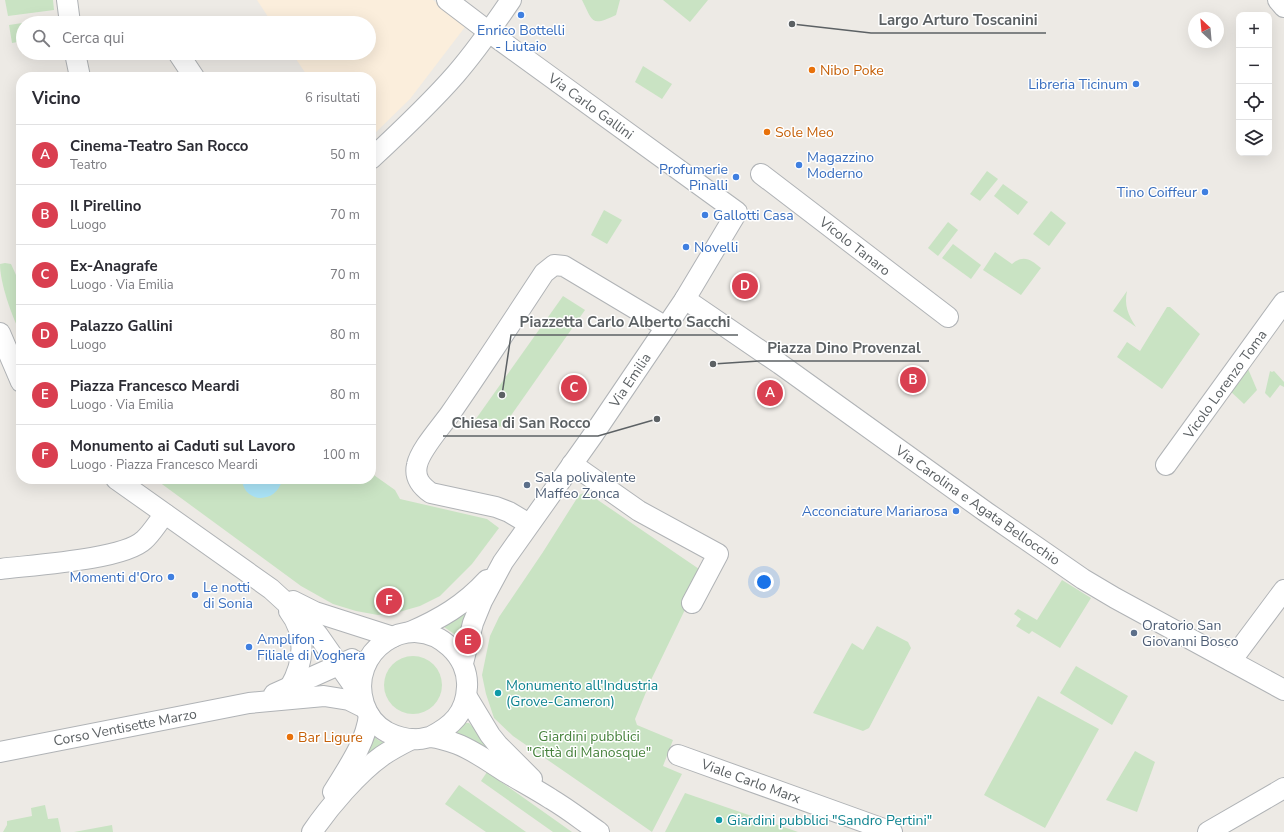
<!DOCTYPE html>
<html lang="it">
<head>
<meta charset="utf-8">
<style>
  :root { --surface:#fff; --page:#f2f2f3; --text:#2b2b33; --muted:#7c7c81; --line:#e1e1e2; --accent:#d93f50 }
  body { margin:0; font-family:"Nunito Sans",sans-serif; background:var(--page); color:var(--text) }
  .controls { position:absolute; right:12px; top:12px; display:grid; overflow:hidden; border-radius:8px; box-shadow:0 4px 16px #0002 }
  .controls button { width:36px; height:36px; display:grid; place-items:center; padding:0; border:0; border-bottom:1px solid var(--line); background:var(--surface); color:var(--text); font:20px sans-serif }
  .compass { position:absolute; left:1188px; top:12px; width:36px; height:36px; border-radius:50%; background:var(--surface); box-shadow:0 4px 16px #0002; rotate:334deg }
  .you { position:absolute; left:764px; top:582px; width:14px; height:14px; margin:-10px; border:3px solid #fff; border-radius:50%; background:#1a73e8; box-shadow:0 0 0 6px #1a73e833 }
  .badge { display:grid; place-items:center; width:26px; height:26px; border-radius:50%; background:var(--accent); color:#fff; font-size:13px; font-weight:700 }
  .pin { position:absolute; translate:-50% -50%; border:2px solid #fff; box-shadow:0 1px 4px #0006 }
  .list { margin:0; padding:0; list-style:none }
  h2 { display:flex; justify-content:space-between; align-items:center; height:52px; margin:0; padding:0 16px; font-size:17px }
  h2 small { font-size:13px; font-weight:400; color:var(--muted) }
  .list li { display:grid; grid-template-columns:26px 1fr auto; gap:12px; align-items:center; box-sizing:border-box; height:60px; padding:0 16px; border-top:1px solid var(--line) }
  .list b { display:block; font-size:15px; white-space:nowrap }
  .list p { margin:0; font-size:13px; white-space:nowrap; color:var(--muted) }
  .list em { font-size:13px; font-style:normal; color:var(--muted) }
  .icon { flex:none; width:22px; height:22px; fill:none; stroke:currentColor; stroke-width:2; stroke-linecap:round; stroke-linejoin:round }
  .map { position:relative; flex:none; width:1284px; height:832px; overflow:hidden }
  .search { position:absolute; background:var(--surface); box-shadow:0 4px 16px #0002; left:16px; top:16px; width:360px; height:44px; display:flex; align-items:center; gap:10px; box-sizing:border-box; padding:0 14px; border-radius:22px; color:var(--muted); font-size:15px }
  .panel { position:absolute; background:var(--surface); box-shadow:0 4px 16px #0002; left:16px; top:72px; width:360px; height:412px; border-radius:16px }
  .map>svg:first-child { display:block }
</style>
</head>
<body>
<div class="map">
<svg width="1284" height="832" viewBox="0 0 1284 832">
  <rect width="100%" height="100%" fill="#edeae5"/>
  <path fill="#fbeedc" d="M257,0H433L465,25V27L410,99L371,137V77H308L292,53H369V23H272Z"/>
  <g fill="#c9e3c3">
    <path d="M5,0H53L54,10L8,16Z"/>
    <path d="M582,0H620L616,15C591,27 593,22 582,0Z"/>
    <path d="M663,0H708L690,22Z"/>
    <path d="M42,20L45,23H23V41L12,43L9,25Z"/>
    <path d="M643,66L672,84L662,99L635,82Z"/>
    <path d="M987,171L998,179L980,201L970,194Z"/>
    <path d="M1003,184L1028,202L1018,215L994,196Z"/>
    <path d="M604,210L622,220L607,244L591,235Z"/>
    <path d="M1051,211L1066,223L1049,246L1033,234Z"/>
    <path d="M948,222L958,230L938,256L928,248Z"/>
    <path d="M953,244L981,265L971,279L942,258Z"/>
    <path d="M995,252L1012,264C1024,254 1031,260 1041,268L1021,295L983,270Z"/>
    <path d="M5,263L11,264L21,286V335C12,316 0,284 0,264Z"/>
    <path d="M1127,291C1124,305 1128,315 1136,327L1113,311Z"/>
    <path d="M563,296L585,310L503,427L473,423Z"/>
    <path d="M1167,307H1170L1200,334L1162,389L1117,357L1127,342L1140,351Z"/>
    <path d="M1246,364L1257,390L1244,404L1228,389Z"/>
    <path d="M1270,371L1272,372L1274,371L1284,382V387L1280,385L1270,398L1265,393Z"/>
    <path d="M371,473L395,490L400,499L487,519L499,528L472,564L440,596L420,606L399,612L378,615L356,611L333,604L301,586L155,479H371Z"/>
    <path d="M586,492L699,569L693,593L651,680L635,719L637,725L673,740L663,766L682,774L652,832L513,736L494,718L486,694L482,675L490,636L499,617L543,552L579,495Z"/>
    <path d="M1062,580L1091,598L1060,648L1032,631L1029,634L1016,626L1021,619L1014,614L1018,609L1037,620Z"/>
    <path d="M472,600L460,638L444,627Z"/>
    <path d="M877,626L908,642L911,648L869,728L863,731L813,713L852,643L863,650Z"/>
    <circle cx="413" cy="685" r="29"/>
    <path d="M1076,666L1128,696L1112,725L1060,693Z"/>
    <path d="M1038,696L1099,729L1045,828L984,795Z"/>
    <path d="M465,723H469L491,746L487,752L456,736V733Z"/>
    <path d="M372,734L378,740L387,744L373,753L363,757Z"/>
    <path d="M1135,751L1155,762L1137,812L1106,800Z"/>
    <path d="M487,772L572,832H553L481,781Z"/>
    <path d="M459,785L526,832H486L445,804Z"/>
    <path d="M685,793L798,832H665Z"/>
    <path d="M45,805L48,819L58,818L61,832H3L7,825V821L32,816L31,808Z"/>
    <path d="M112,825L113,832H74Z"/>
  </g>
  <path fill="#abe4f7" d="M242,479H282V480C276,505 243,503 242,479Z"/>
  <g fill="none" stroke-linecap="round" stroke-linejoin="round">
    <defs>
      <g id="street">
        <path d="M67,0L70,23"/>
        <path d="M447,0L497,38L737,212L685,299L664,330L593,435L503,562L482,601L473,623L463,663"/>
        <path d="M1278,0L1284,7"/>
        <path d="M75,53L80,77"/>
        <path d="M178,53L194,77"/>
        <path d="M371,159C400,132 430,104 456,74C476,51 494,25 511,0"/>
        <path d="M761,174L948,317"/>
        <path d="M685,299L780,364L986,512L1083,579L1115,598L1284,690"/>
        <path d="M0,333L21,382"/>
        <path d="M572,464L639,511L718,554L692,603"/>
        <path d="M1166,465L1284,302"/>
        <path d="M116,479L271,589L306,621L318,635L362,698"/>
        <path d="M529,524L509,512L496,507L431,493C421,486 414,478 417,465C420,450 440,428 450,414C482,368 513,320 544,273L554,265L564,266L666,327"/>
        <path d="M0,569C31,565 123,560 144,540C152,533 158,522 165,514"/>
        <path d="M293,601L315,612L393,637"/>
        <path d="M289,611C307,634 304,663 290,687"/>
        <path d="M410,632C440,619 464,605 487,580"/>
        <path d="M1231,661L1284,590"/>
        <path d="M274,694L352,659"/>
        <path d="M467,697L490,735L498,745L532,779"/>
        <path d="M430,737C452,726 466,713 467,687C468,672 461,657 450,647C409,608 347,652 364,704C368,716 376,726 387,732C397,737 407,740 419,739C423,739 427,737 431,737C439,738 449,741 457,744C475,751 491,763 507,773C522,782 537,790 551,799C568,809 583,821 599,832"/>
        <path d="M0,752L249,703L324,696L349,700L365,708"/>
        <path d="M678,755L892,832"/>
        <path d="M333,792C347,769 366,743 369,715"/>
        <path d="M312,832C329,807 358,773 382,756C392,749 402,744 412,739"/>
        <path d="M1208,832L1284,788"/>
      </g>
    </defs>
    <use href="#street" stroke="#b0b3b6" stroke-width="22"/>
    <use href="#street" stroke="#fff" stroke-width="20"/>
  </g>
  <g fill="#3f7fe0" stroke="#fff" stroke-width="1.5">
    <circle cx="521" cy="15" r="4"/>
    <circle cx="1136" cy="84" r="4"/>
    <circle cx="799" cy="165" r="4"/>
    <circle cx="736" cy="177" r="4"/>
    <circle cx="1205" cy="192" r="4"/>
    <circle cx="705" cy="215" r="4"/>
    <circle cx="686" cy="247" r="4"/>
    <circle cx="956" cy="511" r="4"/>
    <circle cx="171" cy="577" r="4"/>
    <circle cx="195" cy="595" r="4"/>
    <circle cx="249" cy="647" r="4"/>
  </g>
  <g fill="#e8710a" stroke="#fff" stroke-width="1.5">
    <circle cx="812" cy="70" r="4"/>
    <circle cx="767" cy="132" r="4"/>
    <circle cx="290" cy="737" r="4"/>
  </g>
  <g fill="#5c6f8a" stroke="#fff" stroke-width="1.5">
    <circle cx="527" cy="485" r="4"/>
    <circle cx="1134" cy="633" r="4"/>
  </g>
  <g fill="#0f9aa8" stroke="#fff" stroke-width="1.5">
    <circle cx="498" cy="693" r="4"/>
    <circle cx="719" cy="820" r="4"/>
  </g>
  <g text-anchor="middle" stroke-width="3" stroke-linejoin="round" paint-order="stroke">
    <g font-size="14" fill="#366cbe" stroke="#fff" text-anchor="end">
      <text x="521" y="35" text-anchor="middle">Enrico Bottelli<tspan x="521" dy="16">- Liutaio</tspan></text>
      <text x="1128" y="89">Libreria Ticinum</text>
      <text x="807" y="162" text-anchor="start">Magazzino<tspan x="807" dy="16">Moderno</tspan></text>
      <text x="728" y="174">Profumerie<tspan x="728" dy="16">Pinalli</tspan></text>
      <text x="1197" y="197">Tino Coiffeur</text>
      <text x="713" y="220" text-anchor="start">Gallotti Casa</text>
      <text x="694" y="252" text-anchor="start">Novelli</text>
      <text x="948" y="516">Acconciature Mariarosa</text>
      <text x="163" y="582">Momenti d'Oro</text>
      <text x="203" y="592" text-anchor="start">Le notti<tspan x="203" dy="16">di Sonia</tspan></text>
      <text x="257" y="644" text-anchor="start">Amplifon -<tspan x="257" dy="16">Filiale di Voghera</tspan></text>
    </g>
    <g font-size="14" fill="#c56008" stroke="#fff" text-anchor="start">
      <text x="820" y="75">Nibo Poke</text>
      <text x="775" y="137">Sole Meo</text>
      <text x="298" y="742">Bar Ligure</text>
    </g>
    <g font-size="14" fill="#5c6164" stroke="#fff">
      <text transform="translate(591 106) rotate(36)" y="5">Via Carlo Gallini</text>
      <text transform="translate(855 246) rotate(38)" y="5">Vicolo Tanaro</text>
      <text transform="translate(630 380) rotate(-56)" y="5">Via Emilia</text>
      <text transform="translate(1225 384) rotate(-54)" y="5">Vicolo Lorenzo Toma</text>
      <text transform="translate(978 505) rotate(35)" y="5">Via Carolina e Agata Bellocchio</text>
      <text transform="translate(125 727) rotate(-11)" y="5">Corso Ventisette Marzo</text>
      <text transform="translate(751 781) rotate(20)" y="5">Viale Carlo Marx</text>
    </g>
    <g font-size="14" fill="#4e5e75" stroke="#fff" text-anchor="start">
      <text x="535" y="482">Sala polivalente<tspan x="535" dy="16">Maffeo Zonca</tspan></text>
      <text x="1142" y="630">Oratorio San<tspan x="1142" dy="16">Giovanni Bosco</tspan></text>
    </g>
    <g font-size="14" fill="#0d838f" stroke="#fff" text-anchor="start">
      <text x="506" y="690">Monumento all'Industria<tspan x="506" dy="16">(Grove-Cameron)</tspan></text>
      <text x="727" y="825">Giardini pubblici "Sandro Pertini"</text>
    </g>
    <g font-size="14" fill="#47823d" stroke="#fff">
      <text x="589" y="741">Giardini pubblici<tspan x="589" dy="16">"Città di Manosque"</tspan></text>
    </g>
  </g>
  <path fill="none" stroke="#5c6164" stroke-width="1.5" d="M792 24L871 33H1046M502 395L511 335H738M713 364L759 361H929M657 419L598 436H443"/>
  <g fill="#5c6164" stroke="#fff" stroke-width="1.5">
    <circle cx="792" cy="24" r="4"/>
    <circle cx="502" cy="395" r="4"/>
    <circle cx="713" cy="364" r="4"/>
    <circle cx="657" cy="419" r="4"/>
  </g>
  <g font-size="15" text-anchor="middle" font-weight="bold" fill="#5c6164" stroke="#fff" stroke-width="3" stroke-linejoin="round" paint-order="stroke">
    <text x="958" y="25">Largo Arturo Toscanini</text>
    <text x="625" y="327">Piazzetta Carlo Alberto Sacchi</text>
    <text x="844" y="353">Piazza Dino Provenzal</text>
    <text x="521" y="428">Chiesa di San Rocco</text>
  </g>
</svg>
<div class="controls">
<button>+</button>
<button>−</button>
<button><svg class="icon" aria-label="locate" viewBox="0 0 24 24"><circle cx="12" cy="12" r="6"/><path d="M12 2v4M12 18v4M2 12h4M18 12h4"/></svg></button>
<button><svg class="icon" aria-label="layers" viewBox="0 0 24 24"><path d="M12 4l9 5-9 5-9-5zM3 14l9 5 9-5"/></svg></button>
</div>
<svg class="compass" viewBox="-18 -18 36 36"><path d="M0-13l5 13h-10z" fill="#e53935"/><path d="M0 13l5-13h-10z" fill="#7c7c81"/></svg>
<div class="you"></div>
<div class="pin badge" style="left:770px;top:393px">A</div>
<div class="pin badge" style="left:913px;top:380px">B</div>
<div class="pin badge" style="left:574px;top:388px">C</div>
<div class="pin badge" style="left:745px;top:286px">D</div>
<div class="pin badge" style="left:468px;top:641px">E</div>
<div class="pin badge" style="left:389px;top:601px">F</div>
<div class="search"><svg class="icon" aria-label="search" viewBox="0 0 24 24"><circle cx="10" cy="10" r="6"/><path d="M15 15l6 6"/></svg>Cerca qui</div>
<section class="panel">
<h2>Vicino<small>6 risultati</small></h2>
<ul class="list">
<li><span class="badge">A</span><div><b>Cinema-Teatro San Rocco</b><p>Teatro</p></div><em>50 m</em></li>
<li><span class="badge">B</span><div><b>Il Pirellino</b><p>Luogo</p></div><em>70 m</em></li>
<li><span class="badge">C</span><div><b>Ex-Anagrafe</b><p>Luogo · Via Emilia</p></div><em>70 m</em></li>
<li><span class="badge">D</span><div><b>Palazzo Gallini</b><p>Luogo</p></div><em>80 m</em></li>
<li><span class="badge">E</span><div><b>Piazza Francesco Meardi</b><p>Luogo · Via Emilia</p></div><em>80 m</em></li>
<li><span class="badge">F</span><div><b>Monumento ai Caduti sul Lavoro</b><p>Luogo · Piazza Francesco Meardi</p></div><em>100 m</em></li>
</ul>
</section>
</div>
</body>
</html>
